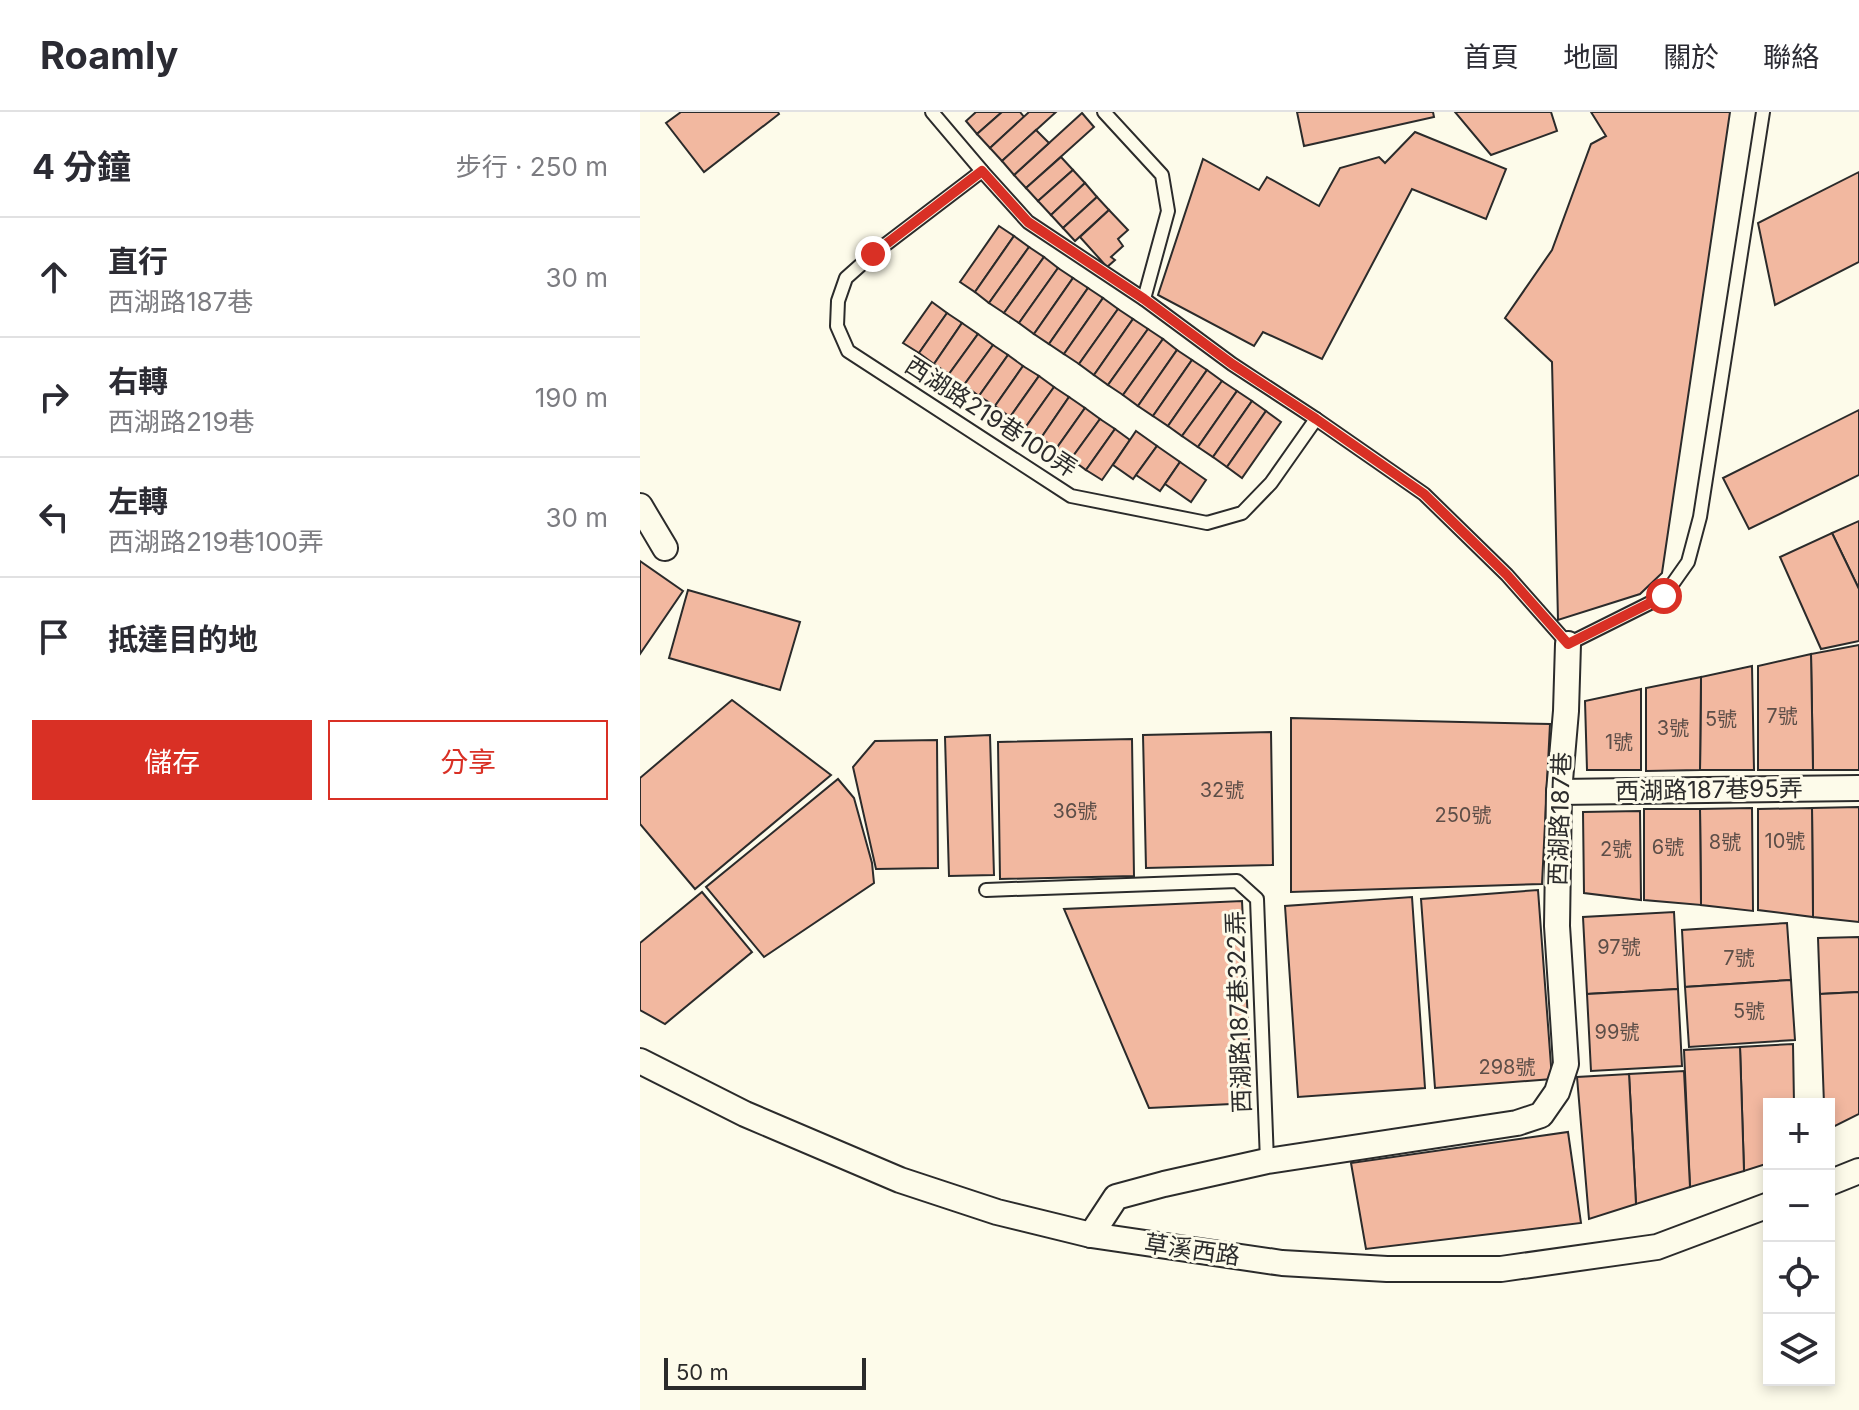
<!DOCTYPE html>
<html lang="zh-TW">
<head>
<meta charset="utf-8">
<style>
  :root { --surface:#fff; --page:#f2f2f3; --text:#2b2b33; --muted:#7c7c81; --line:#e1e1e2; --accent:#d93025 }
  body { margin:0; font-family:Inter,"Noto Sans TC",sans-serif; background:var(--page); color:var(--text) }
  .controls { position:absolute; right:24px; bottom:24px; display:grid; overflow:hidden; border-radius:0px; box-shadow:0 4px 12px #0003 }
  .controls button { width:72px; height:72px; display:grid; place-items:center; padding:0; border:0; border-bottom:2px solid var(--line); background:var(--surface); color:var(--text); font:40px sans-serif }
  .scale { position:absolute; left:24px; bottom:20px; width:202px; box-sizing:border-box; padding-left:8px; border:4px solid #2b2b2b; border-top:0; font-size:22px; line-height:28px; white-space:nowrap; color:#2b2b2b; -webkit-text-stroke:6px #fdfbea; paint-order:stroke }
  .stop { position:absolute; width:24px; height:24px; margin:-18px; border:6px solid #d93025; border-radius:50%; background:#fff }
  .stop.end { background:#d93025; border-color:#fff; box-shadow:0 2px 8px #0008 }
  .list { margin:0; padding:0; list-style:none }
  h2 { display:flex; justify-content:space-between; align-items:center; height:104px; margin:0; padding:0 32px; font-size:34px }
  h2 small { font-size:26px; font-weight:400; color:var(--muted) }
  .list li { display:grid; grid-template-columns:52px 1fr auto; gap:24px; align-items:center; box-sizing:border-box; height:120px; padding:0 32px; border-top:2px solid var(--line) }
  .list b { display:block; font-size:30px; white-space:nowrap }
  .list p { margin:0; font-size:26px; white-space:nowrap; color:var(--muted) }
  .list em { font-size:26px; font-style:normal; color:var(--muted) }
  .actions { display:flex; gap:16px; padding:24px 32px }
  .actions a { flex:1; padding:18px 0; border:2px solid var(--accent); border-radius:0px; text-align:center; font-size:28px; color:var(--accent) }
  .actions .main { background:var(--accent); color:#fff }
  .icon { flex:none; width:44px; height:44px; fill:none; stroke:currentColor; stroke-width:2; stroke-linecap:round; stroke-linejoin:round }
  .map { position:relative; flex:none; width:1219px; height:1298px; overflow:hidden }
  header { display:flex; align-items:center; gap:48px; box-sizing:border-box; height:112px; padding:0 40px; background:var(--surface); border-bottom:2px solid var(--line) }
  header strong { font-size:38px }
  nav { display:flex; gap:44px; margin-inline-start:auto; font-size:28px }
  main { display:flex }
  aside { flex:1; background:var(--surface) }
  .map>svg:first-child { display:block }
</style>
</head>
<body>
<header>
<strong>Roamly</strong>
<nav><a>首頁</a><a>地圖</a><a>關於</a><a>聯絡</a></nav>
</header>
<main>
<aside>
<h2>4 分鐘<small>步行 · 250 m</small></h2>
<ul class="list">
<li><svg class="icon" aria-label="ahead" viewBox="0 0 24 24"><path d="M12 20V5M6 11l6-6 6 6"/></svg><div><b>直行</b><p>西湖路187巷</p></div><em>30 m</em></li>
<li><svg class="icon" aria-label="right" viewBox="0 0 24 24"><path d="M7 20v-9h11M14 6l5 5-5 5"/></svg><div><b>右轉</b><p>西湖路219巷</p></div><em>190 m</em></li>
<li><svg class="icon" aria-label="left" viewBox="0 0 24 24"><path d="M17 20v-9H6M10 6l-5 5 5 5"/></svg><div><b>左轉</b><p>西湖路219巷100弄</p></div><em>30 m</em></li>
<li><svg class="icon" aria-label="arrive" viewBox="0 0 24 24"><path d="M6 21V4h12l-3 4 3 4H6"/></svg><div><b>抵達目的地</b></div></li>
</ul>
<div class="actions"><a class="main">儲存</a><a>分享</a></div>
</aside>
<div class="map">
<svg width="1219" height="1298" viewBox="0 0 1219 1298">
  <rect width="100%" height="100%" fill="#fdfbea"/>
  <g fill="#f2b8a0" stroke="#2b2b2b" stroke-width="2">
    <path d="M41,0H138L139,2L64,60L26,11Z"/>
    <path d="M336,0H362L337,22L326,9Z"/>
    <path d="M362,0H380L384,5L350,36L337,22Z"/>
    <path d="M389,0H416L362,49L350,36Z"/>
    <path d="M657,0H793L794,5L664,34Z"/>
    <path d="M815,0H911L917,19L851,43Z"/>
    <path d="M951,0H1090L1022,461L1000,482L918,508L912,250L865,206L912,138L951,32L966,24Z"/>
    <path d="M442,1L454,15L386,76L374,63Z"/>
    <path d="M396,18L409,31L374,63L362,49Z"/>
    <path d="M775,20L866,57L846,107L772,77L682,247L623,220L614,234L518,183L563,47L619,78L627,65L679,94L700,56L739,45L745,51Z"/>
    <path d="M421,45L433,58L398,89L386,76Z"/>
    <path d="M433,58L445,71L411,103L398,89Z"/>
    <path d="M1219,60V150L1135,193L1118,111Z"/>
    <path d="M445,71L457,85L423,116L411,103Z"/>
    <path d="M457,85L469,98L435,129L423,116Z"/>
    <path d="M469,98L488,118L478,127L483,134L471,145L475,148L467,155L440,125Z"/>
    <path d="M359,114L374,124L335,180L320,170Z"/>
    <path d="M374,124L389,135L349,191L335,180Z"/>
    <path d="M389,135L404,145L364,201L349,191Z"/>
    <path d="M404,145L418,156L379,211L364,201Z"/>
    <path d="M418,156L433,166L394,222L379,211Z"/>
    <path d="M433,166L448,176L409,232L394,222Z"/>
    <path d="M448,176L463,186L424,242L409,232Z"/>
    <path d="M463,186L478,197L439,252L424,242Z"/>
    <path d="M292,190L307,201L279,241L263,231Z"/>
    <path d="M478,197L493,207L454,263L439,252Z"/>
    <path d="M307,201L322,211L294,252L279,241Z"/>
    <path d="M493,207L508,217L468,273L454,263Z"/>
    <path d="M322,211L338,222L309,262L294,252Z"/>
    <path d="M508,217L523,227L483,283L468,273Z"/>
    <path d="M338,222L353,233L324,273L309,262Z"/>
    <path d="M523,227L537,238L498,294L483,283Z"/>
    <path d="M353,233L368,243L339,284L324,273Z"/>
    <path d="M537,238L552,248L513,304L498,294Z"/>
    <path d="M368,243L383,254L355,294L339,284Z"/>
    <path d="M552,248L567,258L528,314L513,304Z"/>
    <path d="M383,254L399,264L370,305L355,294Z"/>
    <path d="M567,258L582,269L542,324L528,314Z"/>
    <path d="M399,264L414,275L385,316L370,305Z"/>
    <path d="M582,269L597,279L558,335L542,324Z"/>
    <path d="M414,275L429,285L401,326L385,316Z"/>
    <path d="M597,279L612,289L573,345L558,335Z"/>
    <path d="M429,285L445,296L416,337L401,326Z"/>
    <path d="M612,289L626,299L587,355L573,345Z"/>
    <path d="M445,296L460,307L431,347L416,337Z"/>
    <path d="M1219,298V363L1109,417L1083,366Z"/>
    <path d="M626,299L641,310L602,366L587,355Z"/>
    <path d="M460,307L475,317L446,358L431,347Z"/>
    <path d="M475,317L490,328L462,368L446,358Z"/>
    <path d="M496,319L517,334L493,367L473,353Z"/>
    <path d="M517,334L540,350L520,379L496,363Z"/>
    <path d="M540,350L566,368L551,390L525,372Z"/>
    <path d="M1219,409V477L1192,421Z"/>
    <path d="M1192,421L1219,477V529L1181,537L1140,445Z"/>
    <path d="M0,449L43,479L0,542Z"/>
    <path d="M48,478L160,510L140,578L29,546Z"/>
    <path d="M1219,533V658H1173L1171,542Z"/>
    <path d="M1171,542L1173,658H1118V554Z"/>
    <path d="M1112,554L1114,658H1060L1061,565Z"/>
    <path d="M1061,565L1060,658L1006,659V576Z"/>
    <path d="M1001,577V658H947L945,589Z"/>
    <path d="M92,588L191,663L55,777L0,712V666Z"/>
    <path d="M651,606L910,612L902,772L651,780Z"/>
    <path d="M631,620L633,753L506,756L503,623Z"/>
    <path d="M350,623L354,763L309,764L305,625Z"/>
    <path d="M492,627L494,764L360,767L358,630Z"/>
    <path d="M297,628L298,756L236,757L213,655L235,629Z"/>
    <path d="M198,667L214,686L232,751L234,771L124,845L66,775Z"/>
    <path d="M1219,695V810L1173,805L1172,696Z"/>
    <path d="M1112,696L1113,799L1061,793L1060,697Z"/>
    <path d="M1172,696L1173,805L1118,798V697Z"/>
    <path d="M1004,697H1060L1061,793L1004,788Z"/>
    <path d="M1000,699L1001,788L944,781L943,700Z"/>
    <path d="M898,778L912,967L795,976L781,787Z"/>
    <path d="M62,780L112,840L25,912L0,898V831Z"/>
    <path d="M772,785L785,976L658,985L645,794Z"/>
    <path d="M602,789L612,991L509,996L424,797Z"/>
    <path d="M1034,800L1038,877L947,882L943,805Z"/>
    <path d="M1147,811L1151,868L1045,875L1042,818Z"/>
    <path d="M1219,825V880L1180,882L1178,826Z"/>
    <path d="M1151,868L1155,928L1049,935L1045,875Z"/>
    <path d="M1038,877L1042,954L951,959L947,882Z"/>
    <path d="M1219,880V1002L1189,1017V992H1184L1180,882Z"/>
    <path d="M1153,932L1154,992H1129V1051L1104,1059L1100,935Z"/>
    <path d="M1100,935L1104,1059L1050,1075L1044,938Z"/>
    <path d="M1044,959L1050,1075L996,1092L989,962Z"/>
    <path d="M989,962L996,1092L949,1107L937,965Z"/>
    <path d="M928,1020L941,1111L726,1137L711,1051Z"/>
  </g>
  <g fill="none" stroke-linecap="round" stroke-linejoin="round">
    <defs>
      <g id="service">
        <path d="M292,0L342,59L388,110L504,187L592,252L676,307L784,382L867,463L928,532L1024,484L1048,450L1060,405L1123,0"/>
        <path d="M464,0L522,63L528,99L504,187"/>
        <path d="M342,59L233,142L206,166L198,189L197,214L208,239L431,384L567,411L602,401L631,371L676,307"/>
        <path d="M346,778L597,769L617,787L627,1049"/>
      </g>
      <g id="minor">
        <path d="M0,394L25,436"/>
        <path d="M919,680L1219,676"/>
        <path d="M0,949L105,1002L260,1068L357,1100L451,1123L642,1151L747,1157H861L1017,1135L1129,1093"/>
        <path d="M1189,1071L1219,1059"/>
        <path d="M451,1123L476,1085L524,1072L627,1049L877,1011L901,1003L917,980L926,952L917,814L919,680L926,599L928,532"/>
      </g>
    </defs>
    <use href="#service" stroke="#2b2b2b" stroke-width="16"/>
    <use href="#minor" stroke="#2b2b2b" stroke-width="28"/>
    <use href="#service" stroke="#fdfbea" stroke-width="12"/>
    <use href="#minor" stroke="#fdfbea" stroke-width="24"/>
  </g>
  <g fill="none" stroke-linecap="round" stroke-linejoin="round">
    <path stroke="#d93025" stroke-width="10" d="M233,142L342,59L388,110L504,187L592,252L676,307L784,382L867,463L928,532L1024,484"/>
  </g>
  <g text-anchor="middle" stroke-width="6" stroke-linejoin="round" paint-order="stroke">
    <g font-size="20" fill="#5d4e48">
      <text x="1142" y="611">7號</text>
      <text x="1081" y="614">5號</text>
      <text x="1033" y="623">3號</text>
      <text x="979" y="637">1號</text>
      <text x="582" y="685">32號</text>
      <text x="435" y="706">36號</text>
      <text x="823" y="710">250號</text>
      <text x="1145" y="736">10號</text>
      <text x="1085" y="737">8號</text>
      <text x="1028" y="742">6號</text>
      <text x="976" y="744">2號</text>
      <text x="979" y="842">97號</text>
      <text x="1099" y="853">7號</text>
      <text x="1109" y="906">5號</text>
      <text x="977" y="927">99號</text>
      <text x="867" y="962">298號</text>
    </g>
    <g font-size="24" fill="#2b2b2b" stroke="#fdfbea">
      <text transform="translate(351 305) rotate(33)" y="8">西湖路219巷100弄</text>
      <text transform="translate(1069 678) rotate(-1)" y="8">西湖路187巷95弄</text>
      <text transform="translate(920 707) rotate(-88)" y="8">西湖路187巷</text>
      <text transform="translate(599 900) rotate(-92)" y="8">西湖路187巷322弄</text>
      <text transform="translate(552 1138) rotate(8)" y="8">草溪西路</text>
    </g>
  </g>
</svg>
<div class="controls">
<button>+</button>
<button>−</button>
<button><svg class="icon" aria-label="locate" viewBox="0 0 24 24"><circle cx="12" cy="12" r="6"/><path d="M12 2v4M12 18v4M2 12h4M18 12h4"/></svg></button>
<button><svg class="icon" aria-label="layers" viewBox="0 0 24 24"><path d="M12 4l9 5-9 5-9-5zM3 14l9 5 9-5"/></svg></button>
</div>
<div class="scale">50 m</div>
<div class="stop" style="left:1024px;top:484px"></div>
<div class="stop end" style="left:233px;top:142px"></div>
</div>
</main>
</body>
</html>
